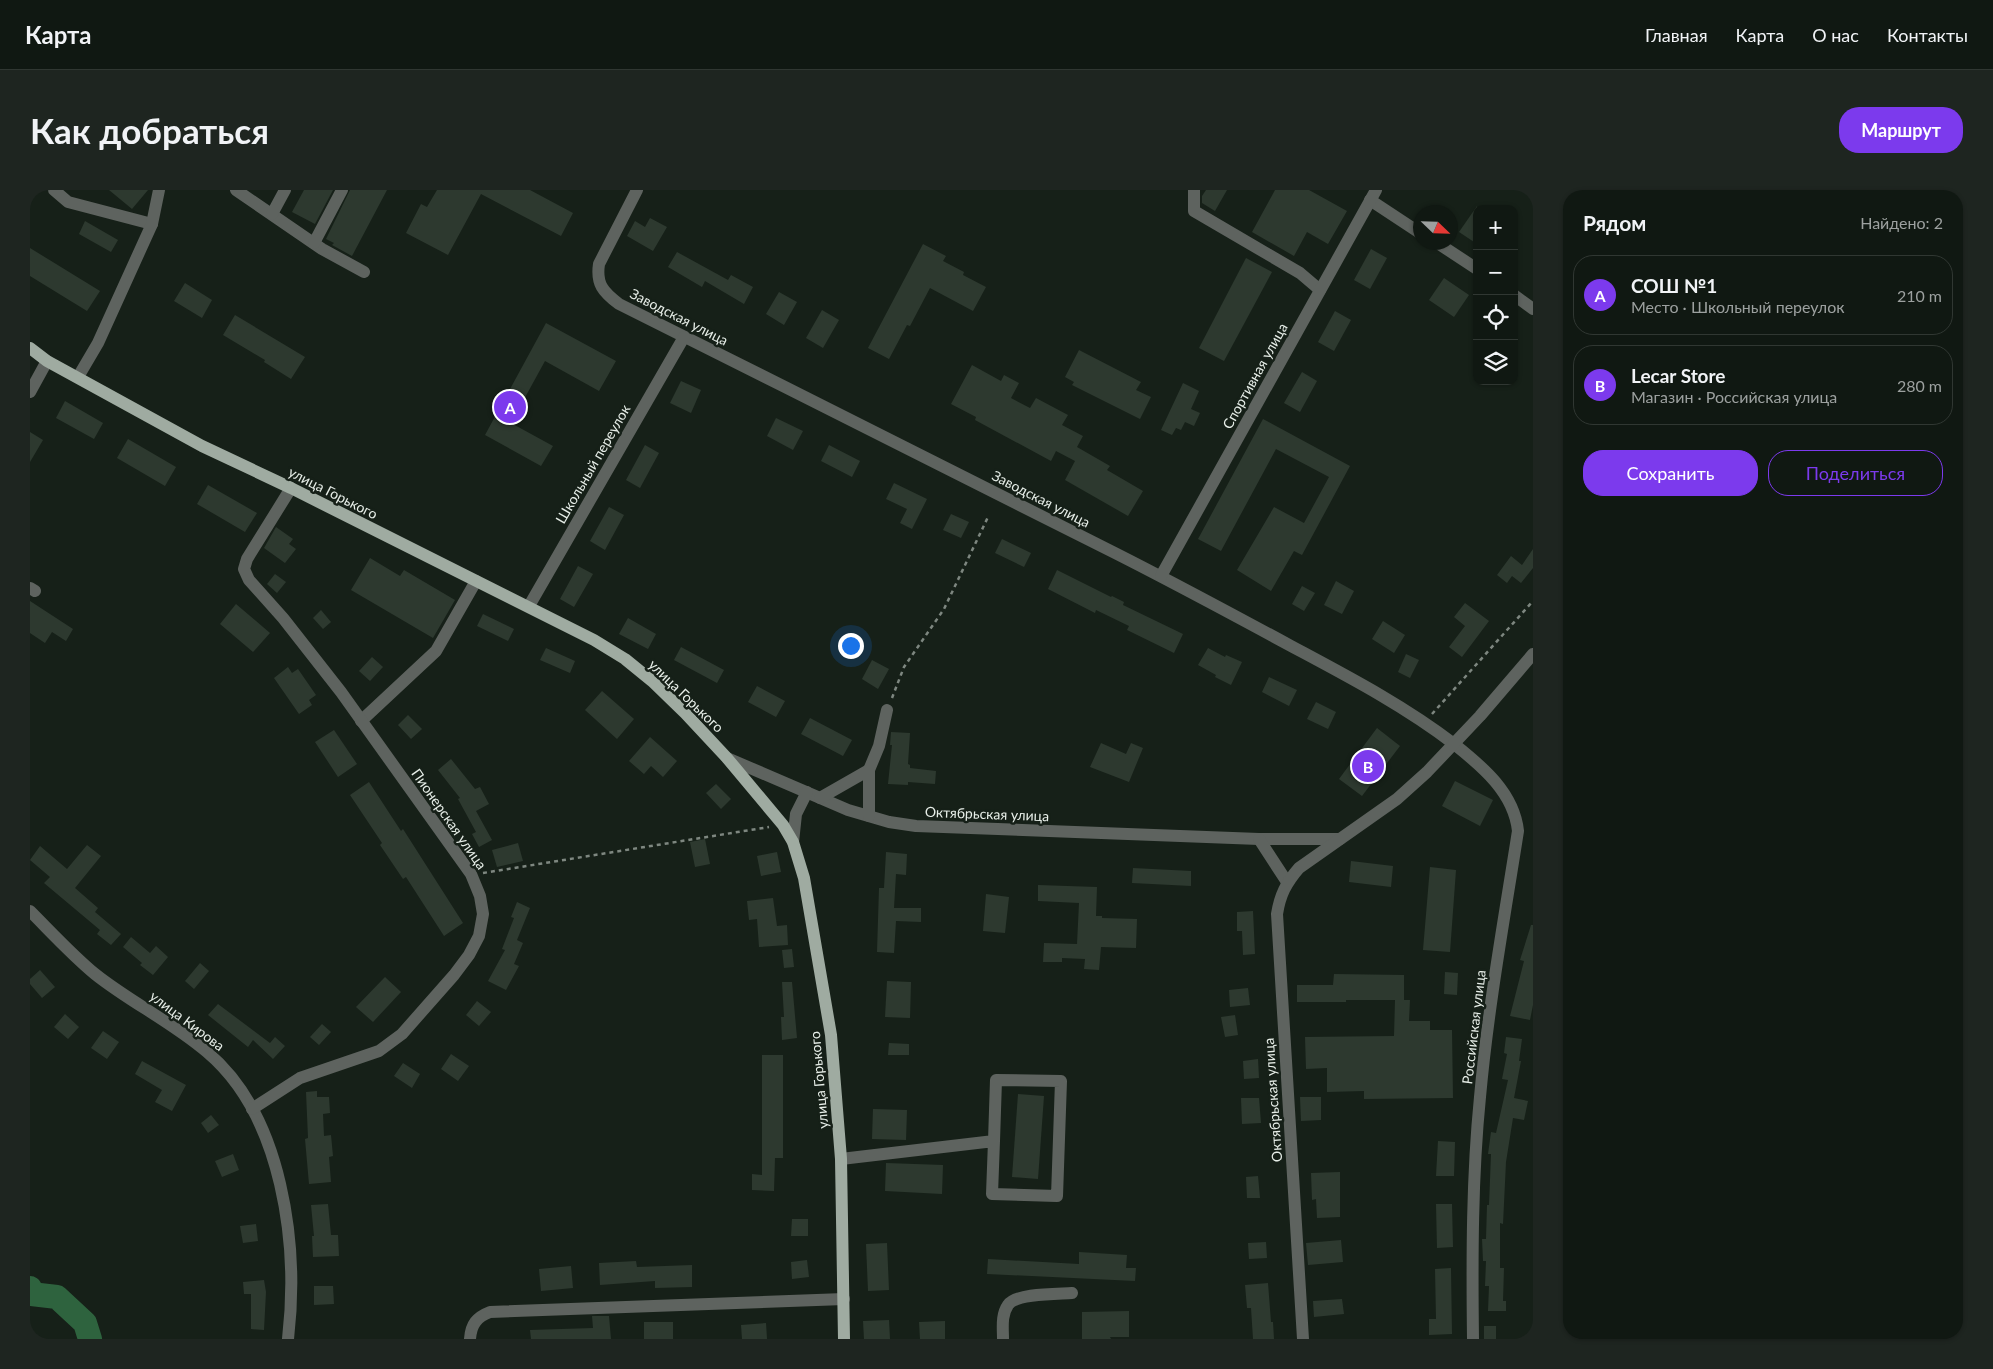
<!DOCTYPE html>
<html lang="ru">
<head>
<meta charset="utf-8">
<style>
  :root { --surface:#101812; --page:#1e2520; --text:#f1f3f6; --muted:#9ca09f; --line:#303732; --accent:#7c3aed }
  body { margin:0; font-family:Lato,sans-serif; background:var(--page); color:var(--text) }
  .controls { position:absolute; right:15px; top:15px; display:grid; overflow:hidden; border-radius:10px; box-shadow:0 1px 4px #0004 }
  .controls button { width:45px; height:45px; display:grid; place-items:center; padding:0; border:0; border-bottom:1px solid var(--line); background:var(--surface); color:var(--text); font:25px sans-serif }
  .compass { position:absolute; left:1383px; top:15px; width:45px; height:45px; border-radius:50%; background:var(--surface); box-shadow:0 1px 4px #0004; rotate:113deg }
  .you { position:absolute; left:820px; top:455px; width:18px; height:18px; margin:-12px; border:4px solid #fff; border-radius:50%; background:#1a73e8; box-shadow:0 0 0 8px #1a73e833 }
  .badge { display:grid; place-items:center; width:32px; height:32px; border-radius:50%; background:var(--accent); color:#fff; font-size:16px; font-weight:700 }
  .pin { position:absolute; translate:-50% -50%; border:2px solid #fff; box-shadow:0 1px 5px #0006 }
  .list { margin:0; padding:0; list-style:none }
  h2 { display:flex; justify-content:space-between; align-items:center; height:65px; margin:0; padding:0 20px; font-size:21px }
  h2 small { font-size:16px; font-weight:400; color:var(--muted) }
  .list li { display:grid; grid-template-columns:32px 1fr auto; gap:15px; align-items:center; box-sizing:border-box; height:80px; margin:0 10px 10px; padding:0 10px; border:1px solid var(--line); border-radius:20px }
  .list b { display:block; font-size:19px; white-space:nowrap }
  .list p { margin:0; font-size:16px; white-space:nowrap; color:var(--muted) }
  .list em { font-size:16px; font-style:normal; color:var(--muted) }
  .actions { display:flex; gap:10px; padding:15px 20px }
  .actions a { flex:1; padding:11px 0; border:1px solid var(--accent); border-radius:20px; text-align:center; font-size:18px; color:var(--accent) }
  .actions .main { background:var(--accent); color:#fff }
  .icon { flex:none; width:28px; height:28px; fill:none; stroke:currentColor; stroke-width:2; stroke-linecap:round; stroke-linejoin:round }
  .map { position:relative; flex:none; width:1503px; height:1149px; overflow:hidden; border-radius:20px }
  header { display:flex; align-items:center; gap:30px; box-sizing:border-box; height:70px; padding:0 25px; background:var(--surface); border-bottom:1px solid var(--line) }
  header strong { font-size:24px }
  nav { display:flex; gap:28px; margin-inline-start:auto; font-size:18px }
  .intro { display:flex; align-items:center; justify-content:space-between; box-sizing:border-box; height:120px; padding:0 30px }
  h1 { margin:0; font-size:35px }
  .button { padding:12px 22px; border-radius:20px; background:var(--accent); color:#fff; font-size:18px; font-weight:700 }
  main { display:flex; gap:30px; padding:0 30px }
  aside { flex:1; background:var(--surface); border-radius:20px; box-shadow:0 1px 4px #0004 }
  .map>svg:first-child { display:block }
</style>
</head>
<body>
<header>
<strong>Карта</strong>
<nav><a>Главная</a><a>Карта</a><a>О нас</a><a>Контакты</a></nav>
</header>
<div class="intro"><h1>Как добраться</h1><a class="button">Маршрут</a></div>
<main>
<div class="map">
<svg width="1503" height="1149" viewBox="0 0 1503 1149">
  <rect width="100%" height="100%" fill="#162018"/>
  <g fill="none" stroke-linecap="round" stroke-linejoin="round">
    <path stroke="#2e633e" stroke-width="24" d="M0,1098L1,1104L27,1107L55,1133L60,1149"/>
  </g>
  <g fill="#2d392f">
    <path d="M79,0H118L102,19Z"/>
    <path d="M274,0H303L285,34L262,22Z"/>
    <path d="M320,0H357L322,66L302,55L304,53L296,49Z"/>
    <path d="M407,0H500L543,23L531,46L451,4L418,65L376,43L391,14L397,17Z"/>
    <path d="M1176,0H1197L1185,21L1172,13V6Z"/>
    <path d="M1245,0H1279L1317,21L1298,54L1277,42L1264,66L1222,42Z"/>
    <path d="M1447,16V54L1429,42Z"/>
    <path d="M620,28L637,37L623,61L597,46L605,31L615,37Z"/>
    <path d="M55,31L88,50L81,62L49,44Z"/>
    <path d="M893,54L916,66L913,71L934,82L933,85L956,97L943,121L900,98L880,136L877,135L859,169L838,158Z"/>
    <path d="M0,58L70,101L57,121L0,86Z"/>
    <path d="M1341,59L1357,68L1340,99L1324,90Z"/>
    <path d="M647,62L698,90L701,85L723,97L714,114L675,91L672,97L638,77Z"/>
    <path d="M1216,68L1242,82L1194,171L1169,158Z"/>
    <path d="M1414,88L1439,105L1424,127L1399,110Z"/>
    <path d="M155,93L182,110L172,128L144,111Z"/>
    <path d="M749,102L767,112L754,135L736,124Z"/>
    <path d="M792,120L809,130L793,158L776,148Z"/>
    <path d="M1305,121L1321,130L1304,161L1288,152Z"/>
    <path d="M205,125L275,167L261,189L234,172L235,170L193,145Z"/>
    <path d="M516,133L586,171L569,201L515,171L481,233L523,256L511,276L455,245Z"/>
    <path d="M1049,160L1111,192L1106,200L1121,207L1110,229L1042,195L1044,192L1035,187Z"/>
    <path d="M942,175L971,191L974,185L989,193L981,208L1000,218L1006,208L1038,225L1032,235L1053,246L1047,257L1080,276L1077,280L1113,301L1098,326L1035,290L1045,271L1026,261L1021,271L945,230L946,227L921,214Z"/>
    <path d="M1272,182L1287,191L1270,222L1254,213Z"/>
    <path d="M651,191L671,200L661,223L640,213Z"/>
    <path d="M1153,193L1169,201L1161,219L1170,223L1164,236L1155,232L1151,240L1146,238L1142,245L1131,240Z"/>
    <path d="M35,211L73,233L64,249L26,228Z"/>
    <path d="M746,228L773,241L763,260L737,246Z"/>
    <path d="M1233,229L1320,276L1272,365L1264,361L1241,401L1207,380L1244,317L1274,333L1299,287L1246,259L1191,361L1168,349Z"/>
    <path d="M0,242L13,250L0,272Z"/>
    <path d="M98,249L146,277L135,296L87,268Z"/>
    <path d="M615,255L629,263L610,298L596,290Z"/>
    <path d="M799,255L830,271L822,287L791,271Z"/>
    <path d="M864,293L897,309L882,339L870,333L877,319L856,309Z"/>
    <path d="M178,295L227,323L215,342L167,314Z"/>
    <path d="M579,317L594,325L575,360L560,351Z"/>
    <path d="M921,324L939,332L931,348L913,340Z"/>
    <path d="M246,337L263,349L259,354L266,359L255,373L234,358Z"/>
    <path d="M972,349L1001,363L994,377L965,363Z"/>
    <path d="M1503,359V378L1491,393L1482,386L1477,393L1467,385L1481,366L1492,375Z"/>
    <path d="M340,368L370,386L374,380L425,410L403,448L321,400Z"/>
    <path d="M548,376L563,384L544,417L530,409Z"/>
    <path d="M1027,380L1081,407L1082,406L1094,412L1093,415L1153,444L1144,463L1097,440L1099,436L1066,420L1065,423L1018,399Z"/>
    <path d="M245,384L256,392L247,403L237,394Z"/>
    <path d="M1306,391L1324,401L1312,424L1294,415Z"/>
    <path d="M1272,396L1285,403L1274,421L1262,414Z"/>
    <path d="M0,411L43,439L36,451L22,442L15,453L0,443Z"/>
    <path d="M1435,413L1459,431L1432,467L1419,457L1435,436L1424,427Z"/>
    <path d="M206,414L240,443L223,462L190,434Z"/>
    <path d="M291,420L301,432L293,439L283,428Z"/>
    <path d="M453,424L484,439L478,451L447,436Z"/>
    <path d="M598,428L626,444L618,459L589,444Z"/>
    <path d="M1353,431L1375,445L1364,463L1342,449Z"/>
    <path d="M651,457L694,480L687,493L644,470Z"/>
    <path d="M516,458L545,471L540,483L510,470Z"/>
    <path d="M1178,458L1195,467L1196,465L1212,472L1201,495L1185,487L1186,485L1168,475Z"/>
    <path d="M1376,464L1389,470L1380,488L1368,482Z"/>
    <path d="M342,467L353,477L340,491L329,481Z"/>
    <path d="M842,470L859,479L848,499L832,489Z"/>
    <path d="M258,477L262,483L268,479L286,505L279,510L282,515L269,524L244,488Z"/>
    <path d="M1239,487L1267,500L1259,516L1232,502Z"/>
    <path d="M727,496L755,511L746,527L718,512Z"/>
    <path d="M572,501L604,529L587,549L555,520Z"/>
    <path d="M1286,512L1306,522L1298,539L1277,529Z"/>
    <path d="M378,525L392,539L381,549L368,535Z"/>
    <path d="M780,528L822,550L813,566L771,544Z"/>
    <path d="M1347,538L1370,556L1332,606L1309,589Z"/>
    <path d="M304,540L327,574L308,587L285,552Z"/>
    <path d="M861,542L880,543L878,574L880,575V578L906,581L905,594L878,592V595L858,594L862,555H860Z"/>
    <path d="M620,547L647,571L633,587L621,576L614,584L599,571Z"/>
    <path d="M1071,553L1096,564L1101,553L1113,558L1099,592L1060,577Z"/>
    <path d="M421,569L445,599L450,597L459,614L446,621L462,650L449,657L442,644L446,642L428,609L430,608L408,580Z"/>
    <path d="M1425,591L1463,610L1450,636L1412,616Z"/>
    <path d="M339,592L371,641L373,639L433,733L414,746L376,687L373,689L350,655L352,653L320,605Z"/>
    <path d="M686,594L701,609L691,619L676,603Z"/>
    <path d="M675,649L680,674L665,677L660,652Z"/>
    <path d="M488,653L493,671L467,677L462,660Z"/>
    <path d="M57,655L71,666L45,698L68,718L65,722L91,744L81,755L67,744L70,740L14,693L20,687L0,670L10,656L37,679Z"/>
    <path d="M747,662L751,682L731,686L727,666Z"/>
    <path d="M856,662L877,664L876,685L866,684L864,718H891V732L866,731L864,763L847,762L849,698H854Z"/>
    <path d="M1321,671L1363,676L1361,697L1319,692Z"/>
    <path d="M1400,677L1426,680L1420,762L1393,760Z"/>
    <path d="M1103,678L1161,681V696L1102,693Z"/>
    <path d="M1008,695L1067,697L1066,726H1072V728L1107,729L1106,758L1071,757L1069,780L1054,779L1055,769L1032,768V772H1013L1014,753L1047,754L1049,713L1008,711Z"/>
    <path d="M956,704L979,707L975,743L953,741Z"/>
    <path d="M743,708L747,736L757,735L758,755L729,757L727,729L719,730L717,711Z"/>
    <path d="M487,712L500,718L487,750L493,753L484,774L489,776L476,800L458,791L475,760L472,759L484,728L481,727Z"/>
    <path d="M1223,721L1225,764L1213,765L1212,741H1207V722Z"/>
    <path d="M1501,735H1503V815L1500,830L1480,826L1494,771L1490,770Z"/>
    <path d="M101,747L120,763L126,756L138,767L123,785L110,775L112,773L93,757Z"/>
    <path d="M762,759L764,777L754,778L752,760Z"/>
    <path d="M170,773L179,781L164,799L155,791Z"/>
    <path d="M10,780L25,797L12,808L0,794V789Z"/>
    <path d="M1415,782L1428,783L1427,805L1414,804Z"/>
    <path d="M1304,784L1374,785V810H1380L1379,831H1400V840H1422L1423,908L1334,909V901L1297,902V878L1276,879L1275,847L1364,846L1365,810H1316V812H1267V795H1303Z"/>
    <path d="M355,787L371,802L343,832L326,817Z"/>
    <path d="M857,791L881,792L880,828L855,827Z"/>
    <path d="M752,792H762L767,848L752,850L751,827H754Z"/>
    <path d="M1218,798L1220,815L1200,817L1199,800Z"/>
    <path d="M447,811L461,822L449,836L436,825Z"/>
    <path d="M188,814L240,853L245,847L255,856L243,869L223,850L218,857L178,825Z"/>
    <path d="M35,824L49,837L38,849L24,837Z"/>
    <path d="M1205,825L1208,845L1195,847L1191,827Z"/>
    <path d="M292,834L301,842L289,855L280,847Z"/>
    <path d="M73,841L89,852L77,869L61,858Z"/>
    <path d="M1476,847L1492,849L1489,871H1491L1484,908L1498,911L1494,930L1483,928L1476,972L1473,1034L1470,1033V1078H1474L1473,1111H1476V1121H1458L1459,1096H1455L1456,1071H1453L1452,1049H1456L1457,1015H1459L1461,964H1458L1461,942L1466,943L1478,890L1472,889L1477,864L1474,863Z"/>
    <path d="M859,853L879,854V865H858Z"/>
    <path d="M421,864L439,876L428,891L411,879Z"/>
    <path d="M732,865H753V968H745L744,1001L722,1000V984L732,985Z"/>
    <path d="M1228,869L1229,888L1214,889L1213,871Z"/>
    <path d="M112,871L156,895L142,921L125,912L132,900L105,884Z"/>
    <path d="M373,873L390,884L382,898L364,886Z"/>
    <path d="M287,901V907H299L300,923L293,924L294,946L301,945L303,966L299,967L301,992L279,994L275,949L278,948L276,902Z"/>
    <path d="M988,904L1014,906L1008,989L982,987Z"/>
    <path d="M1270,907H1291V930L1271,931Z"/>
    <path d="M1211,908H1229L1231,933L1212,934Z"/>
    <path d="M843,919L877,920L876,950L842,949Z"/>
    <path d="M181,925L189,935L178,943L171,933Z"/>
    <path d="M1408,951L1425,952L1424,986H1406Z"/>
    <path d="M203,964L209,980L192,987L185,971Z"/>
    <path d="M856,973L913,975L912,1004L855,1001Z"/>
    <path d="M1310,982V1027L1287,1028L1286,1009L1282,1010L1281,983Z"/>
    <path d="M1228,986L1230,1008H1217L1216,987Z"/>
    <path d="M298,1014L301,1045H308L309,1066L283,1067L282,1046H284L281,1015Z"/>
    <path d="M1406,1014H1422L1423,1057L1407,1058Z"/>
    <path d="M762,1029H778V1046H761Z"/>
    <path d="M226,1034L228,1051L213,1053L210,1036Z"/>
    <path d="M1311,1050L1313,1072L1278,1075L1276,1053Z"/>
    <path d="M1236,1052L1237,1068L1219,1069L1218,1053Z"/>
    <path d="M857,1053L859,1100L838,1101L836,1054Z"/>
    <path d="M1049,1062L1097,1065L1096,1078H1106L1105,1091L957,1084L958,1069L1049,1074Z"/>
    <path d="M777,1070L779,1087L762,1089L761,1072Z"/>
    <path d="M606,1071L607,1077L662,1075V1097L625,1098V1091L570,1095L569,1073Z"/>
    <path d="M541,1076L543,1098L511,1101L509,1079Z"/>
    <path d="M1421,1078L1422,1144L1399,1145V1129H1406L1405,1079Z"/>
    <path d="M234,1090L236,1102L234,1140L221,1139V1104H214L213,1092Z"/>
    <path d="M1238,1093L1241,1132H1243L1244,1149H1223L1221,1118H1217L1215,1095Z"/>
    <path d="M284,1096H303L304,1114L284,1115Z"/>
    <path d="M1312,1109L1314,1124L1284,1127L1283,1111Z"/>
    <path d="M1099,1121V1147H1080L1081,1149H1052V1122Z"/>
    <path d="M562,1126H579L581,1149H501L500,1140L563,1138Z"/>
    <path d="M859,1130L860,1149H834L833,1131Z"/>
    <path d="M915,1131V1149H890L889,1132Z"/>
    <rect x="614" y="1132" width="29" height="17"/>
    <path d="M736,1133L737,1149H712L711,1135Z"/>
    <rect x="1454" y="1136" width="12" height="13"/>
  </g>
  <g fill="none" stroke-linecap="round" stroke-linejoin="round">
    <g stroke="#7e8780" stroke-width="2.5" stroke-dasharray="4 4" stroke-linecap="butt">
      <path d="M862,508L874,477L914,419L958,327"/>
      <path d="M1402,524L1503,411"/>
      <path d="M453,683L739,637"/>
    </g>
    <g stroke="#5e635f" stroke-width="12">
      <path d="M24,0L38,12L122,34"/>
      <path d="M206,0L292,59L334,82"/>
      <path d="M607,0L569,74C566,94 573,102 589,114C752,195 915,278 1077,359C1139,390 1200,423 1261,456C1317,486 1373,515 1424,554C1453,577 1484,603 1488,641C1474,730 1458,818 1450,907C1442,987 1442,1069 1443,1149"/>
      <path d="M1164,0V21L1270,83L1290,100"/>
      <path d="M1340,10L1390,43"/>
      <path d="M242,24L255,0"/>
      <path d="M1406,52L1447,79"/>
      <path d="M284,53L312,0"/>
      <path d="M1484,105L1503,119"/>
      <path d="M48,187L68,153L122,34L129,0"/>
      <path d="M0,202L17,171"/>
      <path d="M1131,386L1346,0"/>
      <path d="M0,398L5,401"/>
      <path d="M499,416L654,147"/>
      <path d="M331,531L406,461L446,391"/>
      <path d="M697,568L818,620L859,632L886,636L1229,649H1310"/>
      <path d="M790,608L839,580"/>
      <path d="M839,626V580L849,556L857,520"/>
      <path d="M1229,649L1257,692"/>
      <path d="M763,652L766,624L777,602"/>
      <path d="M0,721C21,742 42,765 65,784C100,812 142,832 177,862C253,926 269,1055 258,1149"/>
      <path d="M222,919L270,888L349,861L372,844L424,785L439,765L449,746L453,724L450,706L441,684L311,502L253,428L219,390L214,379L217,369L261,298"/>
      <path d="M811,969L964,951L962,1004L1027,1006L1031,891L966,890L964,951"/>
      <path d="M440,1149C441,1134 447,1127 460,1122L814,1109"/>
      <path d="M973,1149C973,1138 971,1125 978,1115C986,1103 1027,1104 1042,1103"/>
      <path d="M1273,1149L1247,724C1250,705 1256,693 1269,678L1367,609L1397,582L1450,526L1503,464"/>
    </g>
    <path stroke="#9faba1" stroke-width="12" d="M0,158L17,171L172,256L261,298L564,450L595,469L622,491L655,523L697,568L753,635L763,652L774,688L801,845L811,969L814,1149"/>
  </g>
  <g text-anchor="middle" stroke-width="5" stroke-linejoin="round" paint-order="stroke">
    <g font-size="14" fill="#e7eee8" stroke="#162018">
      <text transform="translate(649 127) rotate(27)" y="5">Заводская улица</text>
      <text transform="translate(1225 186) rotate(-61)" y="5">Спортивная улица</text>
      <text transform="translate(563 274) rotate(-60)" y="5">Школьный переулок</text>
      <text transform="translate(303 303) rotate(27)" y="5">улица Горького</text>
      <text transform="translate(1011 309) rotate(27)" y="5">Заводская улица</text>
      <text transform="translate(656 506) rotate(44)" y="5">улица Горького</text>
      <text transform="translate(957 624) rotate(2)" y="5">Октябрьская улица</text>
      <text transform="translate(419 629) rotate(55)" y="5">Пионерская улица</text>
      <text transform="translate(157 831) rotate(37)" y="5">улица Кирова</text>
      <text transform="translate(1444 837) rotate(-83)" y="5">Российская улица</text>
      <text transform="translate(789 890) rotate(-95)" y="5">улица Горького</text>
      <text transform="translate(1243 910) rotate(-94)" y="5">Октябрьская улица</text>
    </g>
  </g>
</svg>
<div class="controls">
<button>+</button>
<button>−</button>
<button><svg class="icon" aria-label="locate" viewBox="0 0 24 24"><circle cx="12" cy="12" r="6"/><path d="M12 2v4M12 18v4M2 12h4M18 12h4"/></svg></button>
<button><svg class="icon" aria-label="layers" viewBox="0 0 24 24"><path d="M12 4l9 5-9 5-9-5zM3 14l9 5 9-5"/></svg></button>
</div>
<svg class="compass" viewBox="-18 -18 36 36"><path d="M0-13l5 13h-10z" fill="#e53935"/><path d="M0 13l5-13h-10z" fill="#9ca09f"/></svg>
<div class="you"></div>
<div class="pin badge" style="left:480px;top:217px">A</div>
<div class="pin badge" style="left:1338px;top:576px">B</div>
</div>
<aside>
<h2>Рядом<small>Найдено: 2</small></h2>
<ul class="list">
<li><span class="badge">A</span><div><b>СОШ №1</b><p>Место · Школьный переулок</p></div><em>210 m</em></li>
<li><span class="badge">B</span><div><b>Lecar Store</b><p>Магазин · Российская улица</p></div><em>280 m</em></li>
</ul>
<div class="actions"><a class="main">Сохранить</a><a>Поделиться</a></div>
</aside>
</main>
</body>
</html>
